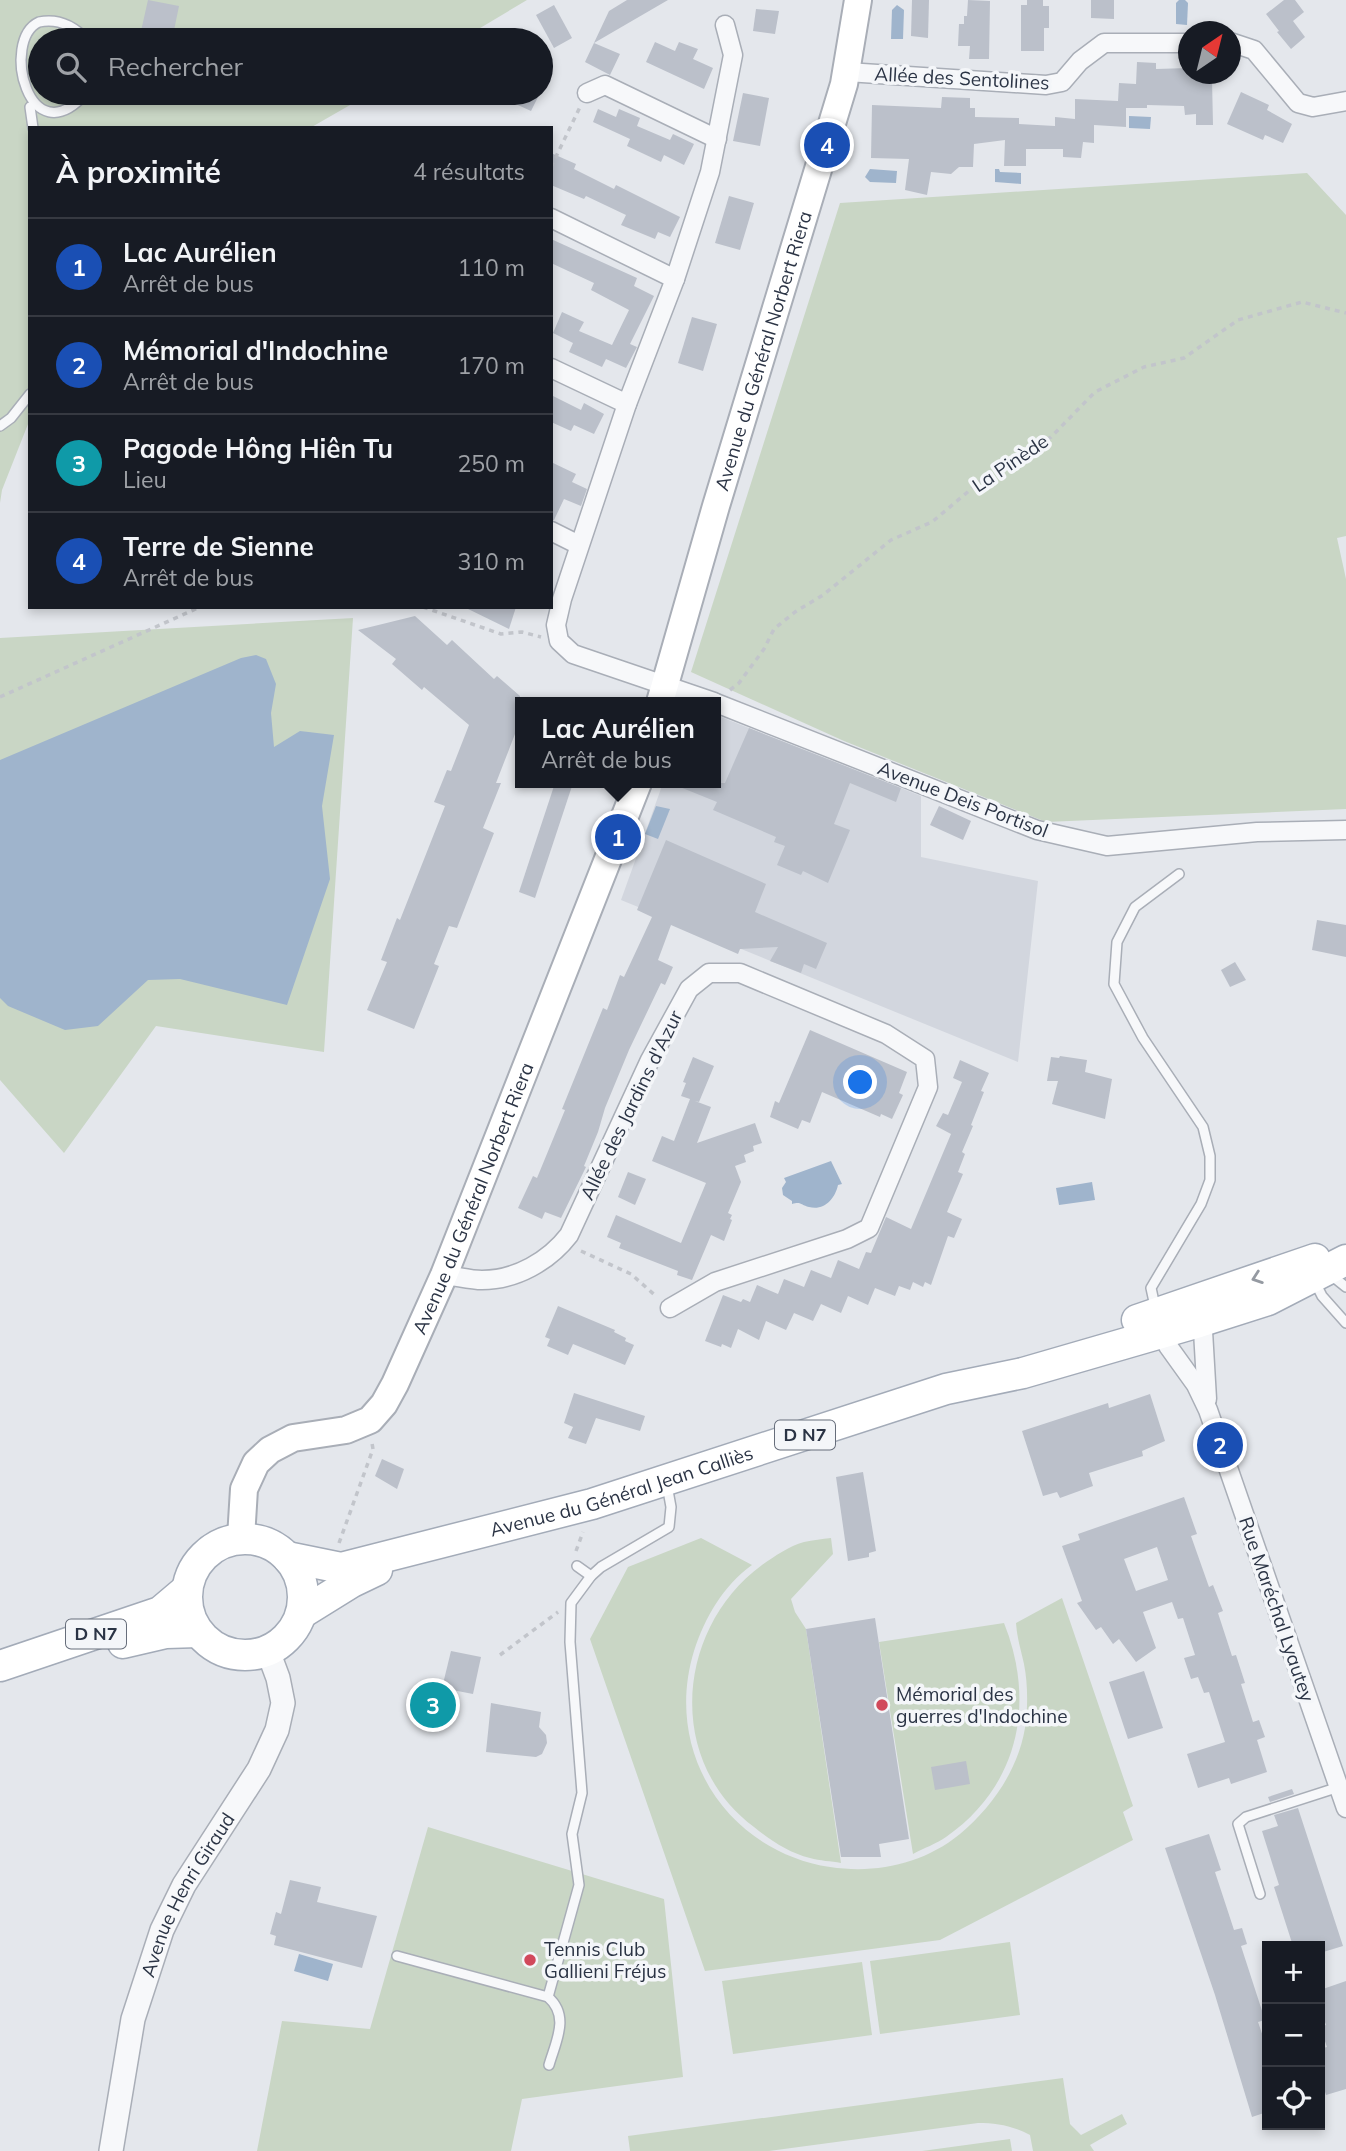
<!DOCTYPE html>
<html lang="fr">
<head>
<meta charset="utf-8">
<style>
  :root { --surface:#171b24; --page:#20242c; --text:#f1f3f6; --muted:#9ea1a6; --line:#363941; --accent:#b45309 }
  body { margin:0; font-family:Mulish,sans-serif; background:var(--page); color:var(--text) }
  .controls { position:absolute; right:21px; bottom:21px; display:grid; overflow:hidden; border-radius:0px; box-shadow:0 4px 10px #0003 }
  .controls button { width:63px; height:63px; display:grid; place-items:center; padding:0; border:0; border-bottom:2px solid var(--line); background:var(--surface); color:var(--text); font:35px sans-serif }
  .compass { position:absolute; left:1178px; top:21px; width:63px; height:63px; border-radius:50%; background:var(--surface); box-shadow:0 4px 10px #0003; rotate:35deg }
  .you { position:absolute; left:861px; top:1083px; width:24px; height:24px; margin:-18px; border:5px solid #fff; border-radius:50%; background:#1a73e8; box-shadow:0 0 0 10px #1a73e833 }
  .badge { display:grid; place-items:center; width:46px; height:46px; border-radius:50%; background:var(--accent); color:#fff; font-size:23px; font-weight:700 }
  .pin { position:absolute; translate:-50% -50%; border:4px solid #fff; box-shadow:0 2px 7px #0006 }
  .popup { position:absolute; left:515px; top:697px; width:206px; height:91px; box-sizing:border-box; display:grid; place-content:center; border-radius:0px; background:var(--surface); filter:drop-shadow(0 2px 5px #0005); font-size:23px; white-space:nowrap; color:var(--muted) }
  .popup b { font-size:26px; color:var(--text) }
  .popup::after { content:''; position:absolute; left:50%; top:100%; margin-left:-14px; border:14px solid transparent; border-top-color:var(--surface) }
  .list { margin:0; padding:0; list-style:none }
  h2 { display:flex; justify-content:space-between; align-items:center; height:91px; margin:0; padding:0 28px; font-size:30px }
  h2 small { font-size:23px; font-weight:400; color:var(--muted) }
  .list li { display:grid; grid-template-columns:46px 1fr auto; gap:21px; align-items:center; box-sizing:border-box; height:98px; padding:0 28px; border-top:2px solid var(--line) }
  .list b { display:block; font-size:26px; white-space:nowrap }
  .list p { margin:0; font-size:23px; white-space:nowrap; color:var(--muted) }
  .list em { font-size:23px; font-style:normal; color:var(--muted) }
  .icon { flex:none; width:38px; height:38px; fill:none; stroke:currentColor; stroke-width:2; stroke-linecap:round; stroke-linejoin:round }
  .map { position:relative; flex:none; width:1346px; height:2151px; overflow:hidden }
  .search { position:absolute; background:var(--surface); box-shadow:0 4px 10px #0003; left:28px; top:28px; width:525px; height:77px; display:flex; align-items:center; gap:18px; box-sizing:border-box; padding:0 24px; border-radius:38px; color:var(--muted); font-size:26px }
  .panel { position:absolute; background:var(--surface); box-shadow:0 4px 10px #0003; left:28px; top:126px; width:525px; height:483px; border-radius:0px }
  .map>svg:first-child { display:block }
</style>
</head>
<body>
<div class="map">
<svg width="1346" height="2151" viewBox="0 0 1346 2151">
  <rect width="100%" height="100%" fill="#e4e7ec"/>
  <path fill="#d2d6de" d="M716,715L921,796V857L1038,881L1018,1062L621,900L663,783H716Z"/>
  <g fill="#c9d6c5">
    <path d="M0,0H527L460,40H40V93H371L310,128H30V419L2,490L0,503Z"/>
    <path d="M1307,173L1346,215V536L1337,538L1346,579V809L1046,822L844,741L691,672L840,203Z"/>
    <path d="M353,618L324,1052L156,1026L64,1153L0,1080V638Z"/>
    <path d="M701,1538L752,1565C723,1586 705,1617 694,1651C663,1752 727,1851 830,1867C876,1874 923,1864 960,1834C992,1807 1018,1770 1025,1728C1028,1708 1028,1684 1024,1664C1021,1650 1017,1638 1016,1623L1062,1598L1133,1806L1123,1812L1133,1840L940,1940L705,1971L590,1639L628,1567Z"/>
    <path d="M831,1538L833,1554L791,1599L795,1612L806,1629L841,1863C831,1861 820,1861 810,1858C789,1853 770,1840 754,1827C665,1761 676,1628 762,1565C775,1556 789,1546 804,1542C813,1540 822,1539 831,1538Z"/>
    <path d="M1004,1623C1036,1703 1019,1786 946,1837C936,1844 924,1848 913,1854L879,1642Z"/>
    <path d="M428,1827L664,1899L683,2077L522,2099L511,2151H257L282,2021L370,2029Z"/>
    <path d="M1010,1942L1020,2015L880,2034L870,1961Z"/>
    <path d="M862,1962L872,2035L733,2054L722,1981Z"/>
    <path d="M1063,2078L1070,2124L1081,2135L1122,2114L1127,2124L1090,2145L1094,2151H1033L1030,2135C1013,2126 997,2123 978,2123L769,2151H630L628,2136Z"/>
    <path d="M1010,2139L1012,2151H922Z"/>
  </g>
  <g fill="#9fb4cc">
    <path d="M1179,0H1185L1188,3L1187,25L1176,24V3Z"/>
    <path d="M897,5L904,10L903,39H891L892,10Z"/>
    <path d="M1129,116L1151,117L1150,129L1129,128Z"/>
    <path d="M870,169L897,171L896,183L870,182L865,177Z"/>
    <path d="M995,169H999L1000,172L1021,173V184L995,182Z"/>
    <path d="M256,655L266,659L276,684L271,713L274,747L300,731L334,735L322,806L330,879L287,1005L180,979L148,980L98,1026L65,1030L8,1006L0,998V760L241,658Z"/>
    <path d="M656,806L670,809L658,839L645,834Z"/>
    <path d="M831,1161L842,1184L838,1185C835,1199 824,1211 809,1207C801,1205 801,1201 792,1204V1201L783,1195L782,1188L786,1182L784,1178Z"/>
    <path d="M1092,1182L1095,1200L1059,1205L1056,1188Z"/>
    <path d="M299,1954L333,1964L328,1981L294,1971Z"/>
  </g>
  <g fill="#bbc0ca" fill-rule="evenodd">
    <path d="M148,0L179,6L172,40H139Z"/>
    <path d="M627,0H668L594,43L620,54L610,75L585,62L609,11Z"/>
    <path d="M912,0H929L928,38L911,36Z"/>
    <path d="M968,0L990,1L989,59H969L970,46H958L959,24H964V16H967Z"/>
    <path d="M1027,0H1043V6H1049V28H1044V51H1021V5H1027Z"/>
    <path d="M1091,0H1114V19L1091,18Z"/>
    <path d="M1284,0H1295L1304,12L1293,21L1305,37L1291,49L1277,32L1279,31L1266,14Z"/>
    <path d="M554,5L572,38L554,48L536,15Z"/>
    <path d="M756,9L779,11L775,34L753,31Z"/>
    <path d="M655,42L675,51L679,42L698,49L693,59L713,68L704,89L646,62Z"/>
    <path d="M1137,62L1156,63V69L1188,68V74H1206V79H1212L1213,125H1196V114L1185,115L1184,106L1147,105V108H1126V127L1094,125V143L1083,142L1081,158L1063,157V149H1026V166H1004L1005,140L974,144L973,167H959L951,174L931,172L927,195L905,190L909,159L871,158L872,105L941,108L942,97L970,98V108H975V117L1019,118V124L1055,126V117L1075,119V99L1118,101L1119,83L1136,84Z"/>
    <path d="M1241,92L1269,105L1267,110L1292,124L1283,143L1265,135L1263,140L1227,124Z"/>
    <path d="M492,93H540L531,111Z"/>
    <path d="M743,93L769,98L760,146L733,141Z"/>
    <path d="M598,109L616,117L619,109L640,118L637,126L670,140L673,134L694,144L684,165L664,155L661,162L627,146L630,139L593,122Z"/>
    <path d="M551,153L576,164L574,169L614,189L616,185L680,217L670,237L658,232L655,239L621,225L626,215L586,196L584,199L551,185Z"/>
    <path d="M729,196L754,203L740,250L715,243Z"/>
    <path d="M551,239L637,278L634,286L654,296L630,344L637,347L626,368L606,359L602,367L569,352L573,343L553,333L562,312L584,322L579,331L612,345L629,310L591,290L594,283L551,263Z"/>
    <path d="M692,317L717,324L703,371L678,363Z"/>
    <path d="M551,395L581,410L584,403L604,414L594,434L574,425L571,431L551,422Z"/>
    <path d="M551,462L576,474L572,482L587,489L581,506L564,499L554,520H551Z"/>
    <path d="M464,607H516L509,629Z"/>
    <path d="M415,616L447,645L452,640L494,679L497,676L520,696V736L515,734L496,783H501L483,828L494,833L457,928L449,926L434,964L439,966L414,1029L367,1010L387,962L381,960L397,918L400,920L445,806L434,802L447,770L451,771L469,725L424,687L422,690L392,664L396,659L358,630Z"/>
    <path d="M749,728L901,788L896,802L850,783L834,824L850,830L828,883L803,871L801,875L777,865L785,846L774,842L776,837L713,810L717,802L670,783H725Z"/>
    <path d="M555,783H573L535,898L519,892Z"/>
    <path d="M939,806L971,821L963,840L930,825Z"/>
    <path d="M666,840L766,884L755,912L827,943L816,969L804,964L801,973L770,961L778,947L740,949L738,954L671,925L658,960L673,967L665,985L661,983L629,1050L605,1108L598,1132L584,1166L586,1167L561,1218L545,1212L542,1219L518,1208L533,1176L537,1178L565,1110L562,1109L603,1008L607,1010L620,975L624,977L652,917L637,910Z"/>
    <path d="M1317,920L1346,925V957L1312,950Z"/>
    <path d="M1235,962L1246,980L1230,987L1221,970Z"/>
    <path d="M810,1030L907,1072L899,1093L903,1095L892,1119L881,1114L880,1117L822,1092L810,1123L802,1120L798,1129L770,1117L775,1101L779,1103Z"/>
    <path d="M1060,1056L1087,1060L1085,1072L1112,1079L1105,1119L1052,1104L1058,1081H1047L1051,1057L1059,1058Z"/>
    <path d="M693,1057L714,1066L699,1102L695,1101L711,1107L697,1143L755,1123L762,1143L753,1146L754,1151L744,1155L746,1162L735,1166L741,1182L728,1213L732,1215L730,1219L732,1220L724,1241L711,1235L692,1280L677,1275L678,1271L619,1248L621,1243L607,1237L616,1215L681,1243L706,1183L652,1161L662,1136L674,1141L690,1099L681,1096L686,1083L683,1082Z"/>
    <path d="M960,1060L989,1073L981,1091L984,1092L971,1125L973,1126L962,1152L965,1154L958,1172L963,1174L947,1212L962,1219L954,1238L948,1236L931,1285L925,1282L923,1287L913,1282L910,1290L899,1286L895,1296L875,1288L868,1305L848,1296L841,1313L821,1304L813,1321L794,1313L786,1330L766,1321L759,1340L738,1329L731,1348L722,1344L721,1347L705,1341L723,1295L741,1302L743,1299L750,1302L757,1285L778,1294L784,1279L804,1287L811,1270L831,1278L838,1260L859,1269L866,1252L871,1253L886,1217L911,1229L951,1134L936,1126L943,1113L948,1115L962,1082L953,1078Z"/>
    <path d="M628,1172L646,1179L635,1205L618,1197Z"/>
    <path d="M558,1306L615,1330L614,1332L626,1338L625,1341L634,1345L625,1365L573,1344L568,1355L547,1346L550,1339L545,1337Z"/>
    <path d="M574,1393L645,1416L640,1431L596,1418L586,1444L568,1438L573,1427L564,1423Z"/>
    <path d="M1150,1394L1165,1441L1142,1451L1143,1456L1089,1473L1093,1486L1060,1498L1057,1492L1043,1496L1022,1431L1108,1403L1109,1408Z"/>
    <path d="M382,1459L404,1469L397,1489L375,1476Z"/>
    <path d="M863,1472L876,1551L869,1553V1557L848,1561L836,1477Z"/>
    <path d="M1184,1497L1197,1534L1191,1536L1209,1587L1213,1585L1223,1611L1218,1613L1232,1656L1236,1655L1245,1683L1241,1684L1253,1722L1259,1720L1265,1737L1257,1740L1267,1772L1231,1784L1229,1778L1198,1788L1187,1754L1225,1742L1209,1692L1204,1693L1198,1677L1191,1679L1184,1658L1195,1655L1183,1618L1178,1619L1172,1602L1143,1612L1156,1648L1136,1662L1119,1639L1113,1644L1101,1627L1096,1630L1077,1603L1082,1601L1062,1546L1080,1540L1078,1534ZM1157,1547L1168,1580L1136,1591L1124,1559Z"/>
    <path d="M875,1618L909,1839L879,1844L881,1857H841L806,1629Z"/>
    <path d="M451,1651L481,1657L473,1694L442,1688Z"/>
    <path d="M1144,1671L1163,1728L1128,1739L1109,1682Z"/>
    <path d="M491,1703L541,1712L539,1727L546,1735L547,1743L542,1754L536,1757L486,1752Z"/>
    <path d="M966,1761L970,1784L935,1790L931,1767Z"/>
    <path d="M1292,1789L1294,1794L1270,1802L1268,1797Z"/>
    <path d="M1298,1808L1343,1946L1320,1953V1946H1293L1274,1887L1279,1885L1262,1831L1278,1826L1274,1815Z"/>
    <path d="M1209,1834L1221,1870L1215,1872L1234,1930L1242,1928L1247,1944L1241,1946L1265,2020L1258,2022L1267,2048V2112L1252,2117L1215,1995L1165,1848Z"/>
    <path d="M290,1880L321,1887L317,1902L377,1916L362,1968L274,1945L276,1936L270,1934L276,1912L281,1914Z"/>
    <path d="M1346,1981V2089L1326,2095L1320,2076V2049L1327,2047L1320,2027L1326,2025L1320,2007V1990Z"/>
  </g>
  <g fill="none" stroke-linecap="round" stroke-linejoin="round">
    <defs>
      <g id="service">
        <path d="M86,93C29,158 0,40 39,22C58,18 74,26 87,40"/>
        <path d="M30,107L33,128"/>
        <path d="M0,426L11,418L30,394"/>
        <path d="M1331,1275L1346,1287"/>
        <path d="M1314,1280L1322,1296L1346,1323"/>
        <path d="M1156,1311L1151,1288L1201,1204L1210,1180V1156L1203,1127L1143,1038L1114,984L1117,942L1135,907L1179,874"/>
        <path d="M577,1566L591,1576"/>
        <path d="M1260,1894L1238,1824L1246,1817L1339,1787"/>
        <path d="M397,1956L548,1997C570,2016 556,2041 549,2065"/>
        <path d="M548,1997L579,1885L572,1834L582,1793L570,1642L571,1603L591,1576L601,1567L669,1527L671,1507L667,1485"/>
      </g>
      <g id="minor">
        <path d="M1230,42L1254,50L1298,103L1313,107L1346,101"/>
        <path d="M847,72L1046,85L1062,82L1080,61L1104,43H1188"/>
        <path d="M587,93L605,85L717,139"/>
        <path d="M551,218L675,279"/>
        <path d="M551,368L627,404"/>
        <path d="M551,531L579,545"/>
        <path d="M714,702L573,654L559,641L556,625L562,599L627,404L675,279L710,172L733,55L725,25"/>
        <path d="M716,703L1037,830L1107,846L1257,832L1346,830"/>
        <path d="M444,1275C456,1276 470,1280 482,1280C516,1280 549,1261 569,1235L650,1060L689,989L709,973H740L886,1034L925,1059L928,1087L869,1228L847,1239L715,1282L670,1308"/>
        <path d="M1195,1314L1203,1331L1207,1399"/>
        <path d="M1161,1327L1168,1346L1196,1385L1208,1410L1346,1808"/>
      </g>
      <g id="tertiary">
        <path id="s1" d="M111,2151L133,2019L162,1930L184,1885L259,1769L277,1730L283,1703L278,1678L268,1651"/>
      </g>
      <g id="secondary">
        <path id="s2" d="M660,702L716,506L844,84L858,0"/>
        <path id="s3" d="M241,1538L244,1489L256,1463L270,1450L293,1438L346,1430L370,1420L384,1404L395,1384L444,1275L638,783"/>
      </g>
      <g id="primary">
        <path d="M1137,1320L1315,1259"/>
        <circle cx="245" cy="1597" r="58"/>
        <path id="s4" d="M287,1557L341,1568L592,1504L946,1389L1023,1373L1199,1322L1268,1300L1346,1260"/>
        <path d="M302,1613L352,1582L377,1570"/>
        <path d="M123,1643L166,1633L198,1632"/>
        <path d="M0,1666L160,1612L186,1590"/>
      </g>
    </defs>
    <use href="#service" stroke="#a9aeb7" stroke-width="12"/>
    <use href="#minor" stroke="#a9aeb7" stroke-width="21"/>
    <use href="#tertiary" stroke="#a9aeb7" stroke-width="26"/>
    <use href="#secondary" stroke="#a9aeb7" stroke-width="30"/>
    <use href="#primary" stroke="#a3abb8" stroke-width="33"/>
    <g stroke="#c2c5cb" stroke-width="3.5" stroke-dasharray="5 5" stroke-linecap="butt">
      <path d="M551,167L580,107"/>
      <path d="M423,607L501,634L522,632L541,637"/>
      <path d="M730,690L739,683L764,649L774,629L795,612L823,595L891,540L932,522L995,469L1051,437L1095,392L1144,367L1184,358L1238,320L1302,302L1346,313"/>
      <path d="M0,697L200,607"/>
      <path d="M581,1251L631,1274L657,1297"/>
      <path d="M339,1543L373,1449L372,1443"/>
      <path d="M576,1551L583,1532"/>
      <path d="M500,1655L558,1612"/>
    </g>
    <use href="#service" stroke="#f7f8fa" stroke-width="9"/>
    <use href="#minor" stroke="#f7f8fa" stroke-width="18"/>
    <use href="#tertiary" stroke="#f7f8fa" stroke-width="23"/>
    <use href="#secondary" stroke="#fff" stroke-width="26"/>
    <use href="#primary" stroke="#fff" stroke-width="30"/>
  </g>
  <defs><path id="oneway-chevron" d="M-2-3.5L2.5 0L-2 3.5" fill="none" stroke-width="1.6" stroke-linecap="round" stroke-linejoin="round" transform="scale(1.75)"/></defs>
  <use stroke="#959aa2" href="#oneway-chevron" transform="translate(1257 1278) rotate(161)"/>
  <g fill="#d1495b" stroke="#f4f6f9" stroke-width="2.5">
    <circle cx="882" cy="1705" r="7"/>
    <circle cx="530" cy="1960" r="7"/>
  </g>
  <g text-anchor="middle" stroke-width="7" stroke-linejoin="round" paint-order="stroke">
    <g fill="#f4f6f9" stroke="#676e7b" stroke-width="2">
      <rect x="775" y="1420.5" width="60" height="29" rx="5"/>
      <rect x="66" y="1619.5" width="60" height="29" rx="5"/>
    </g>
    <g font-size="18" font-weight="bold" fill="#2b3445">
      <text x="805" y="1441">D N7</text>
      <text x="96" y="1640">D N7</text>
    </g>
    <g font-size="19" fill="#2b3445" stroke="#f4f6f9">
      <text transform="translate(962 78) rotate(3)" y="7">Allée des Sentolines</text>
      <text dy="7" stroke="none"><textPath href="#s2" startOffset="366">Avenue du Général Norbert Riera</textPath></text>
      <text transform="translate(1010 463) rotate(-34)" y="7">La Pinède</text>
      <text transform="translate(963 799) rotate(21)" y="7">Avenue Deis Portisol</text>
      <text transform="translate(631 1105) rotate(-64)" y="7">Allée des Jardins d'Azur</text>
      <text dy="7" stroke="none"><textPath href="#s3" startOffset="448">Avenue du Général Norbert Riera</textPath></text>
      <text dy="7" stroke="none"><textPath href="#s4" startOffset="346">Avenue du Général Jean Calliès</textPath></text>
      <text transform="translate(1277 1609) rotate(71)" y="7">Rue Maréchal Lyautey</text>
      <text dy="7" stroke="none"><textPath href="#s1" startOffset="270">Avenue Henri Giraud</textPath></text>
    </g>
    <g font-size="19" fill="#2b3445" stroke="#f4f6f9" text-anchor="start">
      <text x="896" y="1701">Mémorial des<tspan x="896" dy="22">guerres d'Indochine</tspan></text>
      <text x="544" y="1956">Tennis Club<tspan x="544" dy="22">Gallieni Fréjus</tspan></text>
    </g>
  </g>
</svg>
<div class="controls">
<button>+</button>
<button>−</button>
<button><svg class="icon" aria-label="locate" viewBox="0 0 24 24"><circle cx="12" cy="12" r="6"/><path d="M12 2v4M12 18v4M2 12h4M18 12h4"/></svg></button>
</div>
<svg class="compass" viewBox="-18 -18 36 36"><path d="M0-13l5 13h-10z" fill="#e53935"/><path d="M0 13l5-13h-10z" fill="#9ea1a6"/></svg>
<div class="you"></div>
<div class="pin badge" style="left:618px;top:837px;background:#1a4fb4">1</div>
<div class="popup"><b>Lac Aurélien</b>Arrêt de bus</div>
<div class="pin badge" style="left:1220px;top:1445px;background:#1a4fb4">2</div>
<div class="pin badge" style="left:433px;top:1705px;background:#0f9aa8">3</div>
<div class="pin badge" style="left:827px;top:145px;background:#1a4fb4">4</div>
<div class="search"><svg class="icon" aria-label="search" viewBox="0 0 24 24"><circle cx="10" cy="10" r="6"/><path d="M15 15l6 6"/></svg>Rechercher</div>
<section class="panel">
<h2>À proximité<small>4 résultats</small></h2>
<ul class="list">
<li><span class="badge" style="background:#1a4fb4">1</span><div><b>Lac Aurélien</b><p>Arrêt de bus</p></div><em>110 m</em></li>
<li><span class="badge" style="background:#1a4fb4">2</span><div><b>Mémorial d'Indochine</b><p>Arrêt de bus</p></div><em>170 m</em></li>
<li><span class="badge" style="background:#0f9aa8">3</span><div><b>Pagode Hông Hiên Tu</b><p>Lieu</p></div><em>250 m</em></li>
<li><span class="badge" style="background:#1a4fb4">4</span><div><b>Terre de Sienne</b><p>Arrêt de bus</p></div><em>310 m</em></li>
</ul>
</section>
</div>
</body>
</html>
